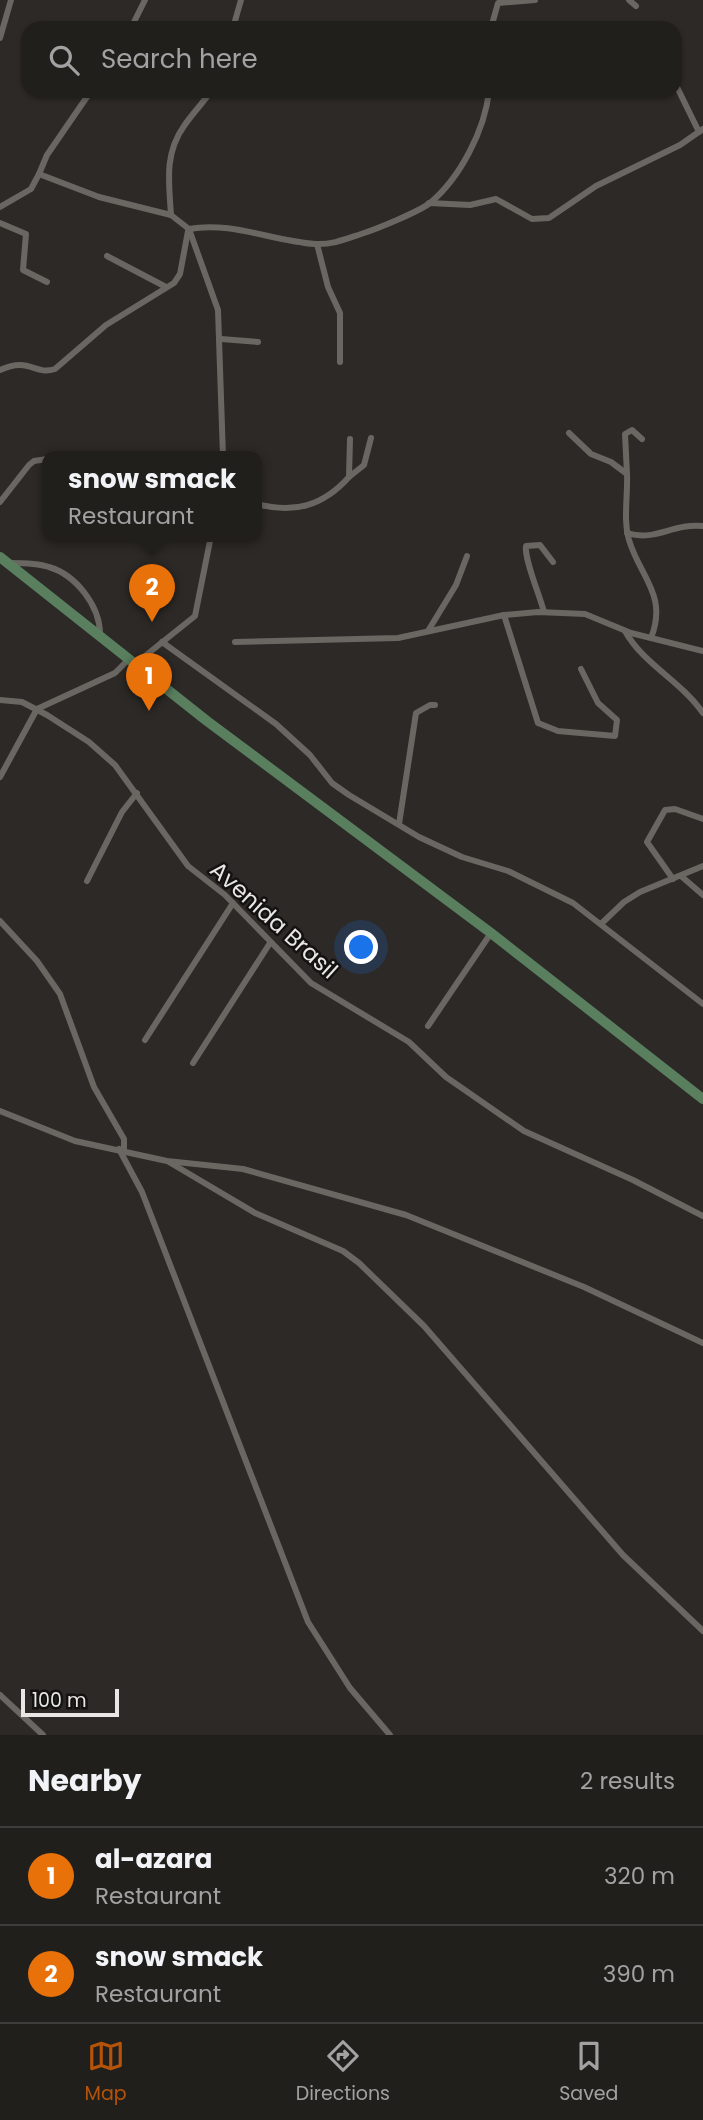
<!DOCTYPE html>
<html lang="en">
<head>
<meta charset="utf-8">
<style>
  :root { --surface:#211f1c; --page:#2d2c29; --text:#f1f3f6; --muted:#a2a2a3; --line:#3e3d3b; --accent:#b45309 }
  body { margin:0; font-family:Poppins,sans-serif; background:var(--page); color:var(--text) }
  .scale { position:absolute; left:21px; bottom:18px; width:98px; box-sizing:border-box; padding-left:7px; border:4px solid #e9e7e5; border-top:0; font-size:19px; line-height:24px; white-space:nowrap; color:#e9e7e5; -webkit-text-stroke:5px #131211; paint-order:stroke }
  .you { position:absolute; left:362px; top:948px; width:24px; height:24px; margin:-18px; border:5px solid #fff; border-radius:50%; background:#1a73e8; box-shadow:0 0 0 10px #1a73e833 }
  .badge { display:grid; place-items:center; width:46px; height:46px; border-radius:50%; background:var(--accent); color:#fff; font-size:23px; font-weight:700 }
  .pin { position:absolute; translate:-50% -58px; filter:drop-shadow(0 2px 4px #0008) }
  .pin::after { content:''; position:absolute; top:37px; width:24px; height:21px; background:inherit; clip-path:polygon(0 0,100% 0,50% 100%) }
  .popup { position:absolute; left:42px; top:451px; width:220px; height:91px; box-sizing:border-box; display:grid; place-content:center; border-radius:14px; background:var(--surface); filter:drop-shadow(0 2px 5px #0005); font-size:23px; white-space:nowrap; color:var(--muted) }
  .popup b { font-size:26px; color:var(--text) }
  .popup::after { content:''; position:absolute; left:50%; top:100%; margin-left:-14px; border:14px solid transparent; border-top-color:var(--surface) }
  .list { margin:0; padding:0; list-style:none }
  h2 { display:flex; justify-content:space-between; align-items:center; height:91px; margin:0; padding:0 28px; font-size:30px }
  h2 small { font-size:23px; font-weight:400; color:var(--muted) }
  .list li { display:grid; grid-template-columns:46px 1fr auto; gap:21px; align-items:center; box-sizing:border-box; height:98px; padding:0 28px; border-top:2px solid var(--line) }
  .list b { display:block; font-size:26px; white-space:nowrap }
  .list p { margin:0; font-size:23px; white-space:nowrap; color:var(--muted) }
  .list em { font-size:23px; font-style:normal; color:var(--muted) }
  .icon { flex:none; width:38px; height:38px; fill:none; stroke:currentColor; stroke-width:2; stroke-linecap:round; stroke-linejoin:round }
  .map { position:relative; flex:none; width:703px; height:1735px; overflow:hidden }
  .search { position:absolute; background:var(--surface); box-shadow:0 2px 5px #0004; left:21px; right:21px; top:21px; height:77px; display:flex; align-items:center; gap:18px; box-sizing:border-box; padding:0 24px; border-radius:21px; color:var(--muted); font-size:26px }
  .sheet { height:287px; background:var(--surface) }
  nav { display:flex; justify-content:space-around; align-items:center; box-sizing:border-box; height:98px; border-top:2px solid var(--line); background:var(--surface); font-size:19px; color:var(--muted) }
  nav a { display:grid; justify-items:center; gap:4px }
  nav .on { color:var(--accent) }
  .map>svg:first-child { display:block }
</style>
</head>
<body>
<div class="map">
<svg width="703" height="1735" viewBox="0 0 703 1735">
  <rect width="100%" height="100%" fill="#2c2926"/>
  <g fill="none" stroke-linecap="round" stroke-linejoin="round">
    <g stroke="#6a6763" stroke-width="6">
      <path d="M629,0L636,6"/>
      <path d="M131,28L145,0"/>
      <path d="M233,28L241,0"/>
      <path d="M491,28L498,3L535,0"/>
      <path d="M0,38L11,0"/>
      <path d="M675,83L699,132"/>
      <path d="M39,174L47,155L91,91"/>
      <path d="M429,203L470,205L496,199L532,219L549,218L596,186L680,145L703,129"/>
      <path d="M0,207L31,189L39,174L99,197L171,215L189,229L218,310L223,456"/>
      <path d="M171,215C169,183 164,154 184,126C192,114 203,103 211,91"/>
      <path d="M0,223L26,234L23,270L47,282"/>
      <path d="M189,229C230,221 273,241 315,244C332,245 346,239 361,234C377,229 418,212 430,203C460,178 485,130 489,91"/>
      <path d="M317,244L328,287L340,313V362"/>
      <path d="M107,256L166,287"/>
      <path d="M221,339L258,342"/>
      <path d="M0,370C30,356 34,376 55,369L106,325L174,283L180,274L188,231"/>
      <path d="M569,433L591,454L611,462L627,474C628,494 623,520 629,540C640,577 668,595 651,638"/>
      <path d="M627,474L625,434L632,430L642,439"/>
      <path d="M349,477L364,465L371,438"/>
      <path d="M0,502L29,465L34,461L47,459"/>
      <path d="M257,504C294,514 323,506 349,477L350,439"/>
      <path d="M627,533C656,542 672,523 703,526"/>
      <path d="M10,563C22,563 37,563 49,567C76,575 100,606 100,634"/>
      <path d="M544,612C540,596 524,559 526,546L540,545L553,562"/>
      <path d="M504,615L538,612L585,614L631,633L703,651"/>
      <path d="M428,631L456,585L467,556"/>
      <path d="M625,631C643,664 681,681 703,713"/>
      <path d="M162,642L276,724L310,755L332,783L349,795L419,837L462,857L508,871L573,903L703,1004"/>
      <path d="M235,642L398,638L504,615L538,723L558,731L615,736L617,720L598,703L581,669"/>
      <path d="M135,664L195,616L211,536"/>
      <path d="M0,700L22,702L47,715L89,742L115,765L188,866L225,895L311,983L409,1042L446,1077L524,1131L633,1180L703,1216"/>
      <path d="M0,777L37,709L115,673L129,659"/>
      <path d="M399,824L416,713L430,705H435"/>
      <path d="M681,876L703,895"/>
      <path d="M673,879L647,842L665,810L675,809L703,819"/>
      <path d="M87,881L122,812L137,793"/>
      <path d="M0,921L37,961L60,994L94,1087L124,1139V1150"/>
      <path d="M602,923L624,902L640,892L703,866"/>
      <path d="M428,1026L491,933"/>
      <path d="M145,1040L233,903"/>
      <path d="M193,1063L270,943"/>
      <path d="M0,1111L75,1141L167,1161L243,1169L406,1215L584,1287L703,1343"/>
      <path d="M119,1149L142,1192L308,1622L350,1688L390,1735"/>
      <path d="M169,1162L255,1213L343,1251L359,1263L424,1326L623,1555L703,1631"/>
      <path d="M0,1695L43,1735"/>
    </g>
    <path stroke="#597f5f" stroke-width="10" d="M0,557L207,721L491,933L703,1099"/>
  </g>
  <g text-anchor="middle" stroke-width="5" stroke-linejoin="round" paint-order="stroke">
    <g font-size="23" fill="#e9e7e5" stroke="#131211">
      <text transform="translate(274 920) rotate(42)" y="8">Avenida Brasil</text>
    </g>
  </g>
</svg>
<div class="scale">100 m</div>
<div class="you"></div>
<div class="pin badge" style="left:149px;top:711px;background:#e8710a">1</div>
<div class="pin badge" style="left:152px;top:622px;background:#e8710a">2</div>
<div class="popup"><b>snow smack</b>Restaurant</div>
<div class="search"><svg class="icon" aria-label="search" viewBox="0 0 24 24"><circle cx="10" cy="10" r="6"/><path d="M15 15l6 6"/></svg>Search here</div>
</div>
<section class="sheet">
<h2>Nearby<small>2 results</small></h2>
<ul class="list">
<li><span class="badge" style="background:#e8710a">1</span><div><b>al-azara</b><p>Restaurant</p></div><em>320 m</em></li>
<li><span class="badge" style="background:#e8710a">2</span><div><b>snow smack</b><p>Restaurant</p></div><em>390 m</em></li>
</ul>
</section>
<nav>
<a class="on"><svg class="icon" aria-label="map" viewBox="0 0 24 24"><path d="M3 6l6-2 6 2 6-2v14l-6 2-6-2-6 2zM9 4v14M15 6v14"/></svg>Map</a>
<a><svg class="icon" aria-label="directions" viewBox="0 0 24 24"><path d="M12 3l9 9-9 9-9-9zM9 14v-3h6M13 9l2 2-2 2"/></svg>Directions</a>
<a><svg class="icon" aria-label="saved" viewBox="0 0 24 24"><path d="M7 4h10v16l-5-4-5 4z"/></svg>Saved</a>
</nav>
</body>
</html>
